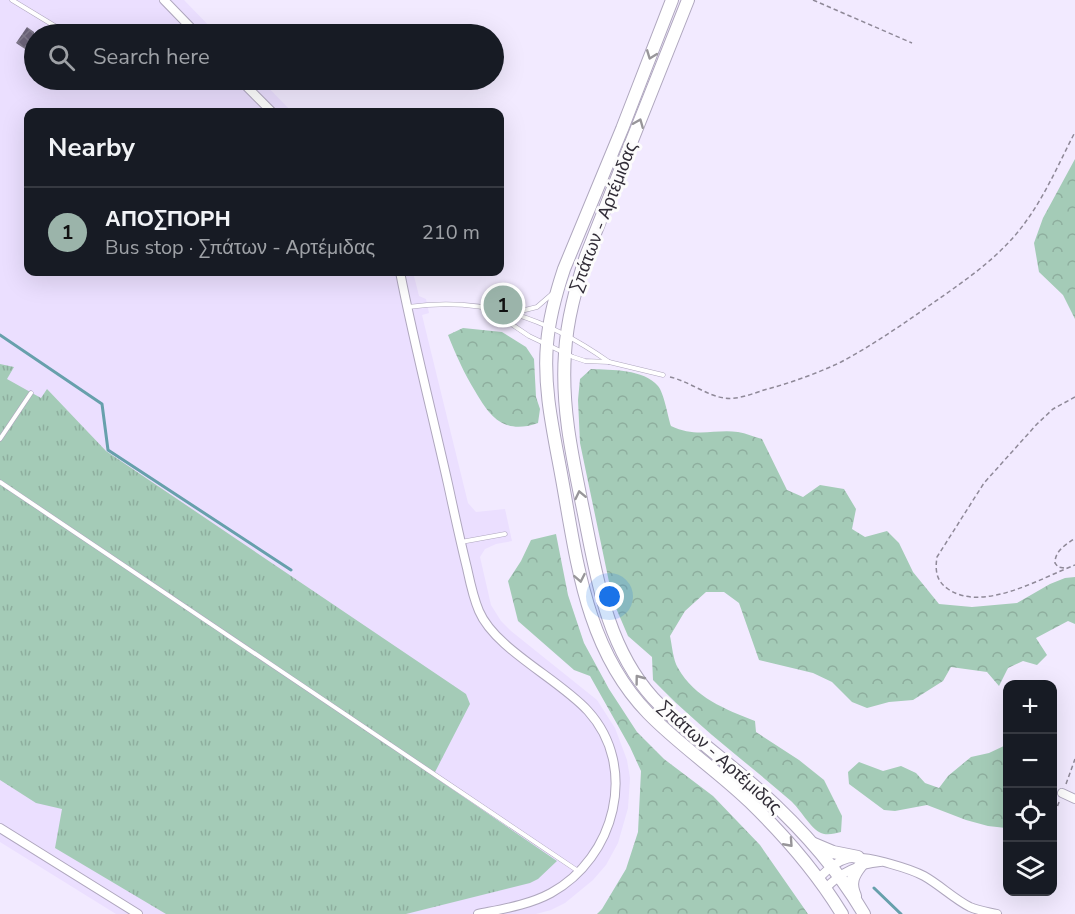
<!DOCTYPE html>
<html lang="en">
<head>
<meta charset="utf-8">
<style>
  :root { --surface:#171b24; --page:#20242c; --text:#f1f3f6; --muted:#9ea1a6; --line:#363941; --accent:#9bb4aa }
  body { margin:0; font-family:"Nunito Sans",sans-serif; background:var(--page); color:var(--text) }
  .controls { position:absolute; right:18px; bottom:18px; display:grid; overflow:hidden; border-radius:12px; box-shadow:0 6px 24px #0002 }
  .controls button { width:54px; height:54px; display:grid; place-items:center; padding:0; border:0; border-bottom:2px solid var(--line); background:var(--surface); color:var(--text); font:30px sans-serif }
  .you { position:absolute; left:610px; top:597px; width:21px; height:21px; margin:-15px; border:4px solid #fff; border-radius:50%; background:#1a73e8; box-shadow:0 0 0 9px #1a73e833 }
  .badge { display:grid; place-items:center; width:39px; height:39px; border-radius:50%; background:var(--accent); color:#111; font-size:20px; font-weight:700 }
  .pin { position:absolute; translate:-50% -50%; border:3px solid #fff; box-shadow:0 2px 6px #0006 }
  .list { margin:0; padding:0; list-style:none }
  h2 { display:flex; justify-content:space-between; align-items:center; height:78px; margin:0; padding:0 24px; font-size:26px }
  h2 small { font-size:20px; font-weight:400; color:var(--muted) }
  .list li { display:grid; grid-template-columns:39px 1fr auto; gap:18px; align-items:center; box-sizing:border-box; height:90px; padding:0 24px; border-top:2px solid var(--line) }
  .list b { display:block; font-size:22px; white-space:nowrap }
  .list p { margin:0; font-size:20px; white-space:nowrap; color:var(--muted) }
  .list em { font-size:20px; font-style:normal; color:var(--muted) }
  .icon { flex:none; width:33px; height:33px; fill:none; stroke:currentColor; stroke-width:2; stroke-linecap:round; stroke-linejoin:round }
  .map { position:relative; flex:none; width:1075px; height:914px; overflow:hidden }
  .search { position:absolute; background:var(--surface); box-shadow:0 6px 24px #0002; left:24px; top:24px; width:480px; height:66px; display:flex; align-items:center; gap:15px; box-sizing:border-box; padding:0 21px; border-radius:33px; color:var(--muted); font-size:22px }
  .panel { position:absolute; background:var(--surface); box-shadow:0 6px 24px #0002; left:24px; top:108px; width:480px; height:168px; border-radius:12px }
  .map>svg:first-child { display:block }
</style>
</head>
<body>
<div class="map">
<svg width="1075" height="914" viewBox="0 0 1075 914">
  <defs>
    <pattern id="grass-tufts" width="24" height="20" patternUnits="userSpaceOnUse" patternTransform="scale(1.5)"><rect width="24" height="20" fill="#a4cbb7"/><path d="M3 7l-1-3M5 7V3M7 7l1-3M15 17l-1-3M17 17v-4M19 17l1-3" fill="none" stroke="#8eae9e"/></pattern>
    <pattern id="forest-crowns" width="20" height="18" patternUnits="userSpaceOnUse" patternTransform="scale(1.5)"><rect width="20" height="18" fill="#a4cbb7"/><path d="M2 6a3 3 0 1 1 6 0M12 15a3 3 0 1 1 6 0" fill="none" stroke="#8eae9e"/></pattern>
    <pattern id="building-cross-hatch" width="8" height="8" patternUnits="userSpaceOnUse" patternTransform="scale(1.5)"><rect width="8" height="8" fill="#6b6378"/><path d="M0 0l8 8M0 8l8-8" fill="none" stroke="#807a8b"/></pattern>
  </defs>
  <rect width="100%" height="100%" fill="#f2eaff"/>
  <path fill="#ebdfff" d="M0,0H184L217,34H34V80H261L292,112H28V272H413L419,296L426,299L429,313L422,315L468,503L476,512L505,509L512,541L496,544L485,549L480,557L491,605L501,621L511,631L597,700L615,728L627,760L630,778L628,808L618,843L606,865L593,880L565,903L551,910L536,914H116L0,842Z"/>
  <path fill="url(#grass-tufts)" d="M0,364L14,367L7,379L41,398L47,389L106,451L466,694L470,704L433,776L557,861L538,879L530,883L406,914H166L55,848L62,809L36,803L0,780Z"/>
  <g fill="url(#forest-crowns)">
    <path d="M1075,159V319L1063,295L1039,272L1034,243L1043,218Z"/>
    <path d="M463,328L502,332L526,347L534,359L536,397L540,409L538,423C504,435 490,417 475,391C464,373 456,355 448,335Z"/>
    <path d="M591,369C611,370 644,369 658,386C664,393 668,417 671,426C696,438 714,429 738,432C746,433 754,437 762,439L787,490L803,497L820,485L844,489L856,509L852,529L865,537L887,531L899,543L913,572L939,604L972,607L1017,603L1050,584L1065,578L1075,577V624L1068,621L1036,638L1047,655L1037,665L1023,661L1008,668L999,686L987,672L951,667L943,681L913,700L889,702L867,708L852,702L832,682L813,673L759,660L739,603L724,592H706L685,611L670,636C672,645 673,660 678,668C695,698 725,709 755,721L756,732L799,760L824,780L842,816L841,832C834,834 825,836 819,832C811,828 799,808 791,801C745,761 696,725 653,680L652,657L628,636L613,601L580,443L578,400L580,379Z"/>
    <path d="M556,534L568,595L584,643L609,689L637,732L664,759L713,796L760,845L808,914H597L602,909L626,869L638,832L641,771L630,747L590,676L574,670L518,621L508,581L521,561L531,540Z"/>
    <path d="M1006,745H1008L1006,828L988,826L966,820L927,805L895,811L884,810L849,784L848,772L859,762L883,771L901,766L916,773L925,783L939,788L948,776L971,757L989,753Z"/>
  </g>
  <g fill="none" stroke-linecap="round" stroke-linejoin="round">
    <g stroke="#67a0ac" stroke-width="3">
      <path d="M0,335L102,404L108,450L291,570"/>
      <path d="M874,888L901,914"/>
    </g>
  </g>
  <path fill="url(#building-cross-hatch)" d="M27,27L34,32V55L16,43Z"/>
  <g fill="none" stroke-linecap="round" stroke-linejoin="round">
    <defs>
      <g id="service">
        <path d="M12,0L63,31"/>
        <path d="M408,307C484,296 547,318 609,362"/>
        <path d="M489,309L529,336L573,357L585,361L609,362L663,375"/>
        <path d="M517,312L537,307L552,294"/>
        <path d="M0,439L31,393"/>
        <path d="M0,482L578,871"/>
        <path d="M461,542L505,534"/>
      </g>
      <g id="minor">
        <path d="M164,0L197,34"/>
        <path d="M240,80L272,112"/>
        <path d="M400,272C414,343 432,413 448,484C454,512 460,540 467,568C470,582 473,597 479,611C495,649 559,679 588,711C639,767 615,858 551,893C529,905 502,909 478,914"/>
        <path d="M1062,793L1075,799"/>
        <path d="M0,828L138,914"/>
        <path d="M818,879C841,855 853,854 884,862C898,866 911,869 924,876C940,885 954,899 970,907C979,911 989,912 997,914"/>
        <path d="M826,888C841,872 858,864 880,862"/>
      </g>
      <g id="secondary">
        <path d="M672,0L622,129L564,269C556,293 549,319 547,344C543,390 554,434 562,479C577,562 586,649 648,713C679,745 718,771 750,802C785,836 817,873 842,914"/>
        <path d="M688,0L586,256C576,288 567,319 565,353C561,408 573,460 584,514C597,579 607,647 653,698C685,732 724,759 759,790C799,826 837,868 864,914"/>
        <path d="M814,844L833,852L858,857"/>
        <path d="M855,896C849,883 853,875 861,865"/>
      </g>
    </defs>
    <use href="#service" stroke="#afa7be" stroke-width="5"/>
    <use href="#minor" stroke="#afa7be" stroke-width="10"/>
    <use href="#secondary" stroke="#afa7be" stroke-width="14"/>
    <g stroke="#8f8998" stroke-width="1.5" stroke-dasharray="4.5 3" stroke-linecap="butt">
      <path d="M813,0L912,43"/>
      <path d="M670,377C688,381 708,396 724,398C737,400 752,394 764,390C790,383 816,374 841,362C873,345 903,324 933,303C960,284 988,265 1010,241C1039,210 1056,169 1075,132"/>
      <path d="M1075,397L1053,409L1037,424L984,483L937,557C935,570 936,581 948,589C983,613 1041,578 1075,565"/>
      <path d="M1064,568L1058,567L1055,563C1055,550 1066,545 1075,538"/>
      <path d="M1066,784L1075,759"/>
      <path d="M1055,813L1059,802"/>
    </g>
    <use href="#service" stroke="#fff" stroke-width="4"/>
    <use href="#minor" stroke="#fff" stroke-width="8"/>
    <use href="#secondary" stroke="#fff" stroke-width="12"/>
  </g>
  <defs><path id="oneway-chevron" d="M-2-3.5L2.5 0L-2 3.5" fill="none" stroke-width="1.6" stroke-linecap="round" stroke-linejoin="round" transform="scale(1.5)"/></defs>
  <g stroke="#98969a">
    <use href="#oneway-chevron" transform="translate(651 55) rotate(111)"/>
    <use href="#oneway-chevron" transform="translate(639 123) rotate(-68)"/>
    <use href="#oneway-chevron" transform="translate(580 495) rotate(-102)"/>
    <use href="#oneway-chevron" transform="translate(580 578) rotate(79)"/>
    <use href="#oneway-chevron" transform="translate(639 679) rotate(-127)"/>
    <use href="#oneway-chevron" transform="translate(789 843) rotate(48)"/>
  </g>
  <g text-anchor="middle" stroke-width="6" stroke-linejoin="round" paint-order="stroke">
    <g font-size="18" fill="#302c36" stroke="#fcfcfc">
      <text transform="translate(603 217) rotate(-69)" y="6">Σπάτων - Αρτέμιδας</text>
      <text transform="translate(720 757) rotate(42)" y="6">Σπάτων - Αρτέμιδας</text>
    </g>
  </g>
</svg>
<div class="controls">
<button>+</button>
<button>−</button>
<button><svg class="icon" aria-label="locate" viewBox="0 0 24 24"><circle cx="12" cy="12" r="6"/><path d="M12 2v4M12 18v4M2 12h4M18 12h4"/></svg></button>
<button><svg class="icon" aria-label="layers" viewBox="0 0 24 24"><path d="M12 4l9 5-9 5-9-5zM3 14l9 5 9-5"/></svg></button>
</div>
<div class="you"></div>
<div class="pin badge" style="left:503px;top:305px">1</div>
<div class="search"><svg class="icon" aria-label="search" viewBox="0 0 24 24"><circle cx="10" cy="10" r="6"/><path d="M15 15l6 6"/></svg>Search here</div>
<section class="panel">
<h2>Nearby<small></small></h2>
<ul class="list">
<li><span class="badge">1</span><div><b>ΑΠΟΣΠΟΡΗ</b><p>Bus stop · Σπάτων - Αρτέμιδας</p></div><em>210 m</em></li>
</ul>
</section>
</div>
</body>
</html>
